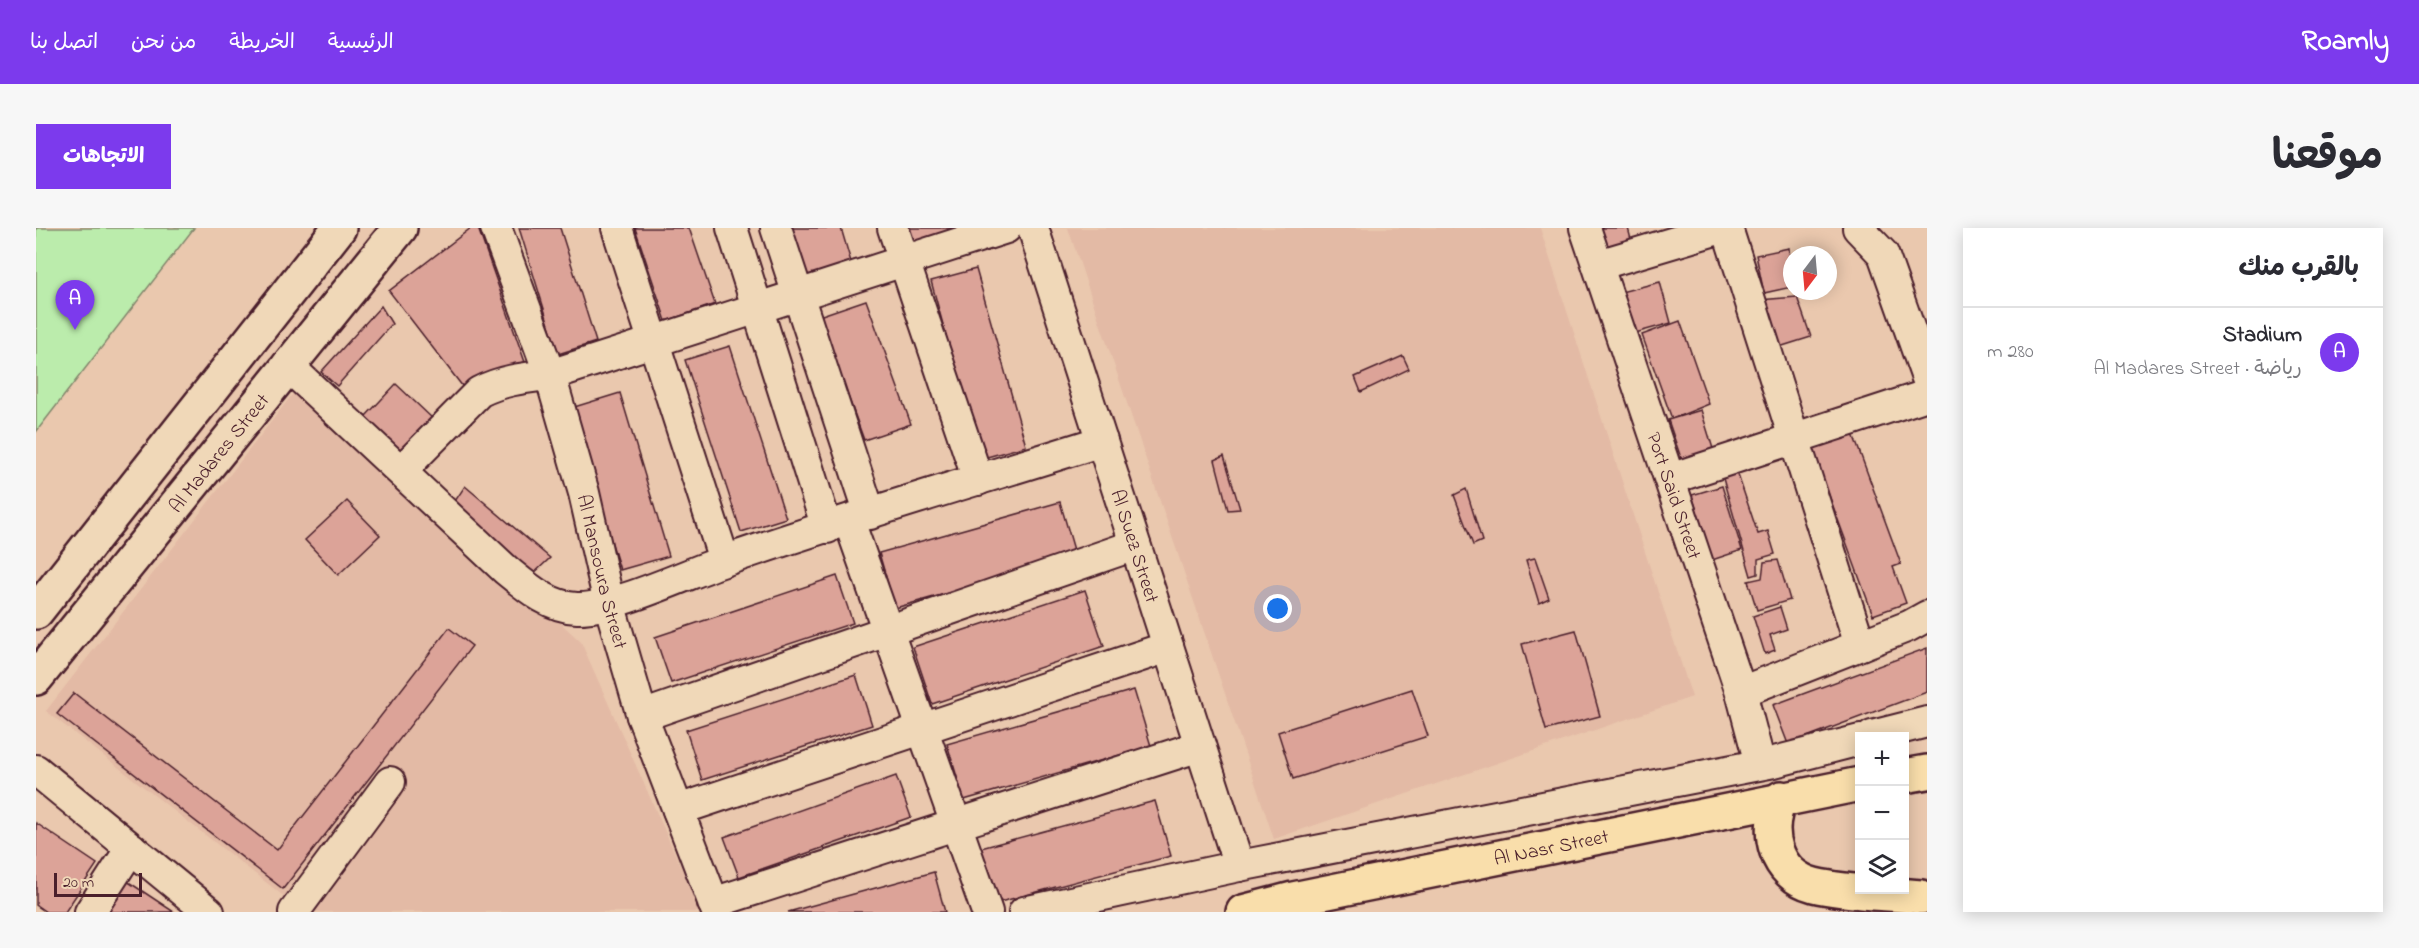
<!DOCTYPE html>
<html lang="ar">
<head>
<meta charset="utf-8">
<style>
  :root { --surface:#fff; --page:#f7f7f7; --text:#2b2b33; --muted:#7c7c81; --line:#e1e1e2; --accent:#7c3aed }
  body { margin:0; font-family:"Indie Flower","Playpen Sans Arabic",sans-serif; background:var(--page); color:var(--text); direction:rtl }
  .controls { position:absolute; right:18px; bottom:18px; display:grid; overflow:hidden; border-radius:0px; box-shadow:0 3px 15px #0003 }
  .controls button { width:54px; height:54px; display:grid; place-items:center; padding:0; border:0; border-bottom:2px solid var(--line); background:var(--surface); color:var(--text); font:30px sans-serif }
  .compass { position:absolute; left:1747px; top:18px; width:54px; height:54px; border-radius:50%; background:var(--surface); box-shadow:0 3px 15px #0003; rotate:196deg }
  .scale { position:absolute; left:18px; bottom:15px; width:88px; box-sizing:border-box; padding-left:6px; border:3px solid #4a1f2b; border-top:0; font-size:16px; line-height:21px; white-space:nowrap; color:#4a1f2b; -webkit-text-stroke:4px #f0d8b8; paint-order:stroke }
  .you { position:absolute; left:1242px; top:381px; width:21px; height:21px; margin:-15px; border:4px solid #fff; border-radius:50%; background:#1a73e8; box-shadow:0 0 0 9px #1a73e833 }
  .badge { display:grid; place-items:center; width:39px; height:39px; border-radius:50%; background:var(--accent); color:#fff; font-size:20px; font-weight:700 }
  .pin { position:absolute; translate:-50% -50px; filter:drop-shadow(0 2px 3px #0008) }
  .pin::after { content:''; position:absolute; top:32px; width:21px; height:18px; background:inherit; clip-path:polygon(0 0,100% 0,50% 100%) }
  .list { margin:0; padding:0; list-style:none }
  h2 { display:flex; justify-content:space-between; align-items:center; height:78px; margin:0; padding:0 24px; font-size:26px }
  h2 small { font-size:20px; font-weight:400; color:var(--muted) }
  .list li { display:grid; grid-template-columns:39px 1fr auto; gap:18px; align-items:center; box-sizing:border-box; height:90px; padding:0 24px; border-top:2px solid var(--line) }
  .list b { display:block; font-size:22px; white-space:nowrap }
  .list p { margin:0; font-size:20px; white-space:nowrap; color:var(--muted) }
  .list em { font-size:20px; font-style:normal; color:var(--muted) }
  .icon { flex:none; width:33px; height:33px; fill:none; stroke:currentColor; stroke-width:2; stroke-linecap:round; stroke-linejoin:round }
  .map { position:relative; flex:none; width:1891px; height:684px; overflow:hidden; direction:ltr; border-radius:0px }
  header { display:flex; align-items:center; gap:36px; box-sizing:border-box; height:84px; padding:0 30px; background:var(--accent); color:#fff }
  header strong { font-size:28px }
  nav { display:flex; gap:33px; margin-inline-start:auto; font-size:21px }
  .intro { display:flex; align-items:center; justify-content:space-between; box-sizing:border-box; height:144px; padding:0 36px }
  h1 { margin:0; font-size:42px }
  .button { padding:15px 27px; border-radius:0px; background:var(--accent); color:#fff; font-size:21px; font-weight:700 }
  main { display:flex; gap:36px; padding:0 36px }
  aside { flex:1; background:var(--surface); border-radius:0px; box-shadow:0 3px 15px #0003 }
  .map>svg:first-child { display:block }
</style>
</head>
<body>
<header>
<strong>Roamly</strong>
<nav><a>الرئيسية</a><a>الخريطة</a><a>من نحن</a><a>اتصل بنا</a></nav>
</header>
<div class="intro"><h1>موقعنا</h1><a class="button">الاتجاهات</a></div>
<main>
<aside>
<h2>بالقرب منك<small></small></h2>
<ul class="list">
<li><span class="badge">A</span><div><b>Stadium</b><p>رياضة · Al Madares Street</p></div><em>280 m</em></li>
</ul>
</aside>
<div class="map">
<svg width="1891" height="684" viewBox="0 0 1891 684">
  <rect width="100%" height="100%" fill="#eac8ae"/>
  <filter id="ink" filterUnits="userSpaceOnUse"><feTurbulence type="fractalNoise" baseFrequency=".0167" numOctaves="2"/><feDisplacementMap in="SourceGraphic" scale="12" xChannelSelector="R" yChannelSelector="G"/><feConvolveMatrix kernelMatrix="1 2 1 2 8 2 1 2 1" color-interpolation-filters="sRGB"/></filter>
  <g filter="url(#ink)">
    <g fill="#e3baa5">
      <path d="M1032,0H1504L1656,469L1238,611Z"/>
      <path d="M266,154L545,414L665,684H268L10,483Z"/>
    </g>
    <path fill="#bbecac" stroke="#82866c" stroke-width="1.5" d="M0,0H158L0,204Z"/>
    <g fill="#dca398" stroke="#4a1f2b" stroke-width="1.5">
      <path d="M435,0H442L490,137L427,159L353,63Z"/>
      <path d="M483,0H524L560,114L522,126Z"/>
      <path d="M599,0H653L679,76L630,93Z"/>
      <path d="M749,0H805L817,41L765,56Z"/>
      <path d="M870,0H924L876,18Z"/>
      <path d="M1559,0H1592L1597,19L1567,28Z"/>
      <path d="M1753,20L1756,59L1728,65L1720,27Z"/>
      <path d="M940,41L990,218L944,231L895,53Z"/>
      <path d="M1624,54L1635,95L1592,107L1581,65Z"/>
      <path d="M1761,69L1775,109L1740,120L1723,72Z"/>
      <path d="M830,72L875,196L828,212L783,88Z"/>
      <path d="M345,78L356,96L301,158L285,144Z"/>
      <path d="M1644,93L1673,176L1636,191L1606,107Z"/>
      <path d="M694,118L750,290L705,304L649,132Z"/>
      <path d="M1367,128L1373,141L1325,164L1319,149Z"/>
      <path d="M360,156L397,191L366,223L329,189Z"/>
      <path d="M584,165L633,328L584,342L535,180Z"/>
      <path d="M1665,182L1678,224L1646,233L1632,192Z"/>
      <path d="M1817,206L1865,336L1857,339L1870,375L1837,387L1776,221Z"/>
      <path d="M1188,228L1204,281L1192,282L1179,232Z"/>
      <path d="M1701,244L1722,306L1732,303L1739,326L1722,331V346L1715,348L1686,247Z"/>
      <path d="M429,258L514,330L492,351L413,282Z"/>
      <path d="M1686,258L1706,322L1676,332L1656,267Z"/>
      <path d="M1430,261L1446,313L1437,317L1418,267Z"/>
      <path d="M311,273L344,307L302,347L269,312Z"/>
      <path d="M1024,274L1040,329L859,380L843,325Z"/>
      <path d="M1499,330L1513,370L1503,375L1490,332Z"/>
      <path d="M1742,332L1754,372L1721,382L1712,353L1726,350L1728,334Z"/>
      <path d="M801,348L817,395L635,455L619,409Z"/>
      <path d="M1049,362L1068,418L896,476L877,419Z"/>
      <path d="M1744,379L1751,401L1734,407L1739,422L1729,426L1717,388Z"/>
      <path d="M413,400L436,418L247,661L21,486L38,465L241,622Z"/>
      <path d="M1540,402L1564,488L1510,502L1486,416Z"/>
      <path d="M1891,420V464L1752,516L1737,477Z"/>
      <path d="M820,447L836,497L666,552L650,502Z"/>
      <path d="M1376,461L1392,508L1257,551L1242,504Z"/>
      <path d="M1098,462L1115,518L928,572L911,516Z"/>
      <path d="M860,548L875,589L703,649L688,609Z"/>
      <path d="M1119,573L1135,628L960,675L945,620Z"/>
      <path d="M0,595L61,636L29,684H10L0,677Z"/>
      <path d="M898,644L909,684H752Z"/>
      <path d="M91,653L138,684H70Z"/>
    </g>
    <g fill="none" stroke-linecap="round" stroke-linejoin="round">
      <defs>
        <g id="minor">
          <path id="s1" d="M460,0L514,147L548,265L573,375L606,488L681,684"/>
          <path d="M581,0L688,332"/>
          <path d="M696,0L791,300"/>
          <path d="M740,0L834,286"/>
          <path d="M857,0L942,252"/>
          <path id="s2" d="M997,0L1203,638"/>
          <path id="s3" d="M1549,0L1705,464L1724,536"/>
          <path d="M1691,0L1824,417"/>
          <path d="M1822,0L1847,26L1891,150"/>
          <path d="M1562,37L1686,0"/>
          <path d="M251,137L470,342C491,359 513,379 541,380C575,382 653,345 688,333C813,289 940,253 1066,213"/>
          <path d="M366,242L443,164C466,152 488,150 514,147L970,0"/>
          <path d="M1634,251L1891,167"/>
          <path d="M813,293L951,684"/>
          <path d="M1705,464L1873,398L1891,388"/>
          <path d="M606,488L1099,317"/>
          <path d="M1836,508L1891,494"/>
          <path d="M0,542L173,684"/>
          <path d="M642,582L1132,419"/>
          <path d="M677,675L1164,518"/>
          <path d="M54,684L95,620"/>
          <path d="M258,684L354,554"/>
          <path d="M988,684L1203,638L1738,534L1824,512"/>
        </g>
        <g id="tertiary">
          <path d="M0,384L303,0"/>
          <path id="s4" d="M0,450L364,0"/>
        </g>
        <g id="primary">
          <path d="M1868,548L1891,544"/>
          <path d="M1745,570C1728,603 1739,647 1778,657C1812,665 1850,665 1885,669"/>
          <path id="s5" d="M1207,684L1257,671L1824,556"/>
        </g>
      </defs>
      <use href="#minor" stroke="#4a1f2b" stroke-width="34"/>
      <use href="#tertiary" stroke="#4a1f2b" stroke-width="38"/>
      <use href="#primary" stroke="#4a1f2b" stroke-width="38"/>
      <use href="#minor" stroke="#f0d8b8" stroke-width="30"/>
      <use href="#tertiary" stroke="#f0d8b8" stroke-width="33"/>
      <use href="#primary" stroke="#f9deab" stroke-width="33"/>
    </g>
  </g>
  <g text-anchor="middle" stroke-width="5" stroke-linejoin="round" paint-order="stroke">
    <g font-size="20" fill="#4a1f2b" stroke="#f0d8b8">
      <text dy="7" stroke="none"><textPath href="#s4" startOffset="290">Al Madares Street</textPath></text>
      <text dy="7" stroke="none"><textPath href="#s3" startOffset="282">Port Said Street</textPath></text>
      <text dy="7" stroke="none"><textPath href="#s2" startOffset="334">Al Suez Street</textPath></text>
      <text dy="7" stroke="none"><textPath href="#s1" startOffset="360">Al Mansoura Street</textPath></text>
      <text dy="7" stroke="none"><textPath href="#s5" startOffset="315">Al Nasr Street</textPath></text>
    </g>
  </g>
</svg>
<div class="controls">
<button>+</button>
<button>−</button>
<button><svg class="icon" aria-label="layers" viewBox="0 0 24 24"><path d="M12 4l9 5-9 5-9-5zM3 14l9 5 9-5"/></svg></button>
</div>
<svg class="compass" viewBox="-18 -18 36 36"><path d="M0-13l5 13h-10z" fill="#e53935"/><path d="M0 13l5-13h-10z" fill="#7c7c81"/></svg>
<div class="scale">20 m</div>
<div class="you"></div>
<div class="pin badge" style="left:39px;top:102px">A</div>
</div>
</main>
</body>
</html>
